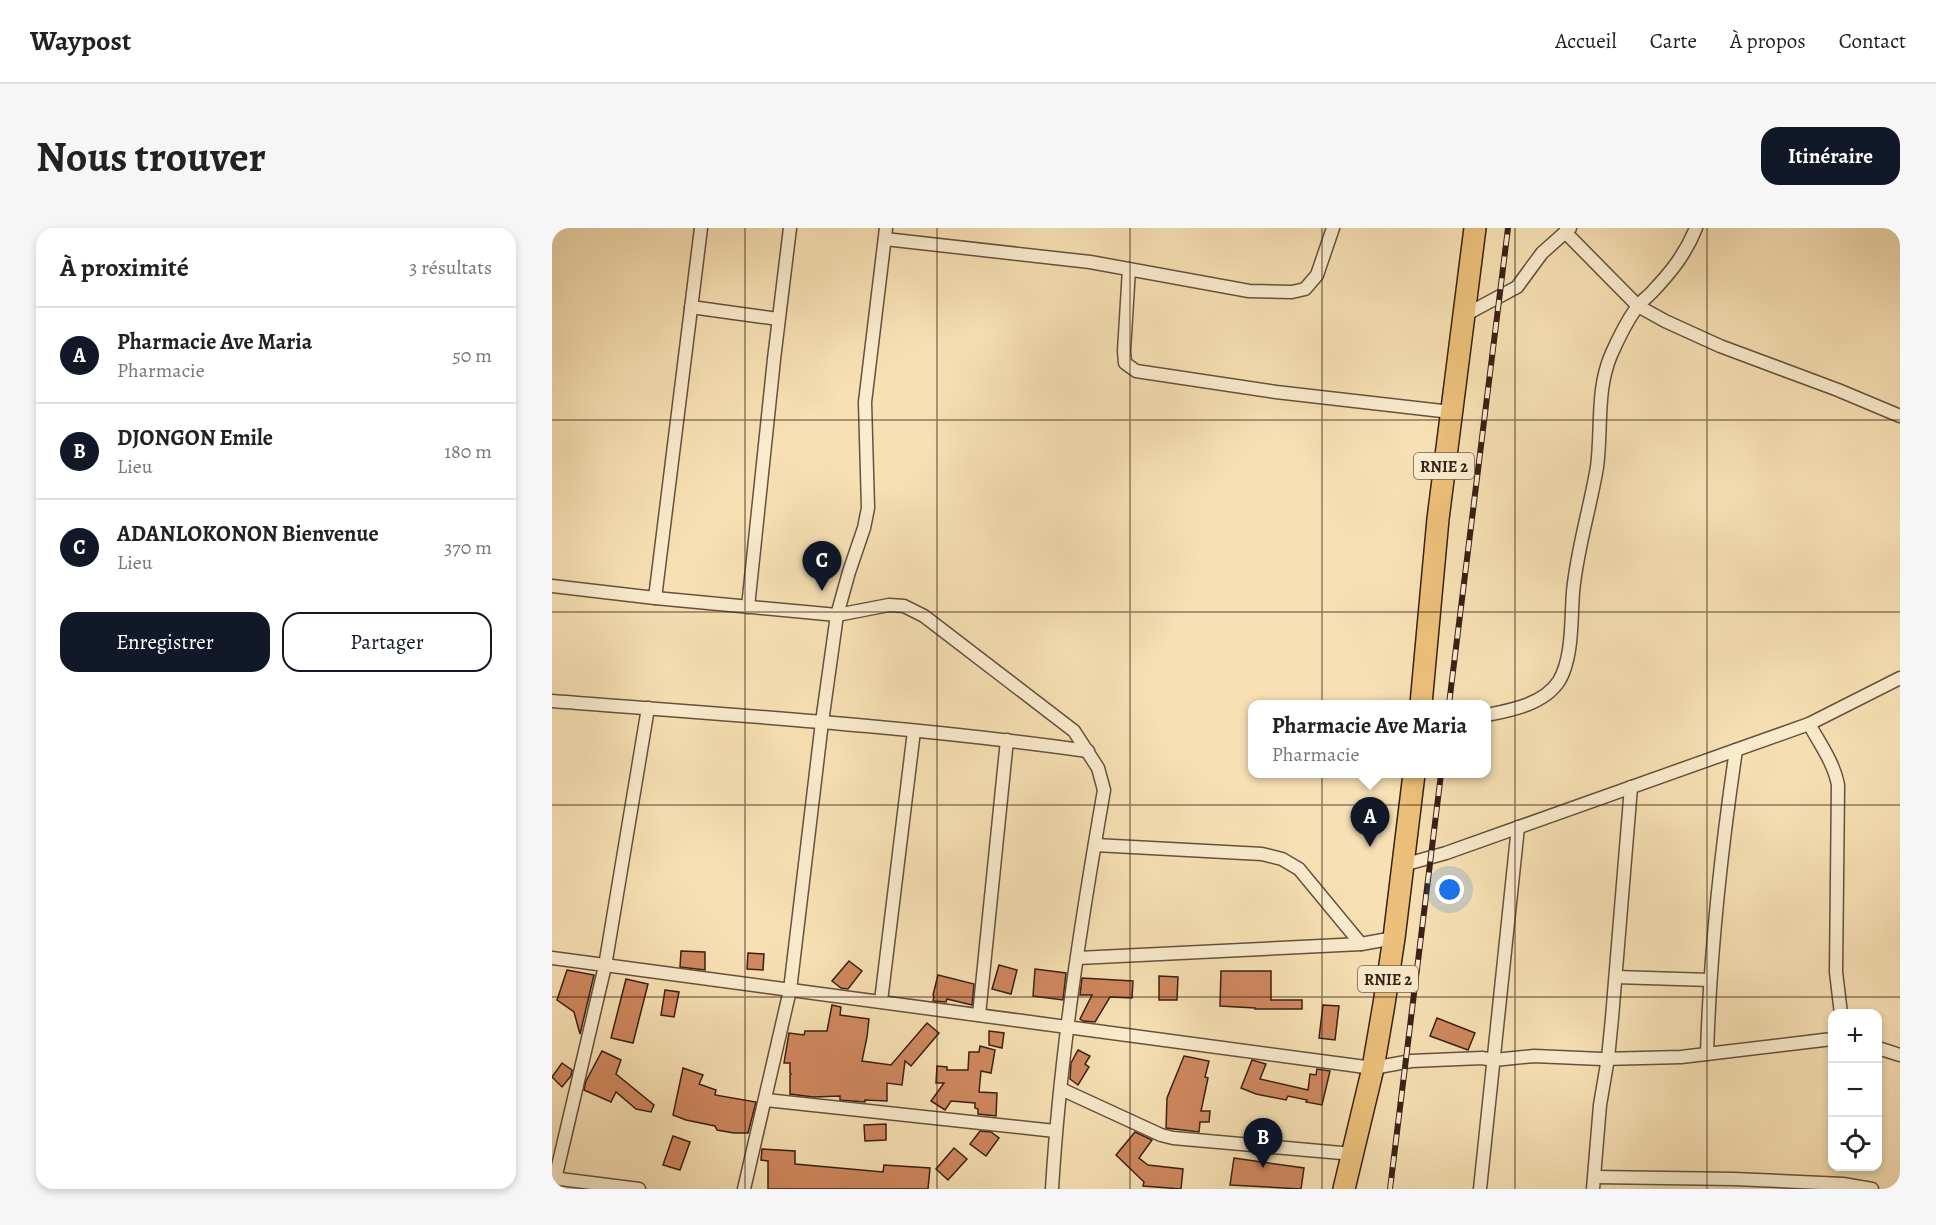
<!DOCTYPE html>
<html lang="fr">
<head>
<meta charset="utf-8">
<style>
  :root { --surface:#fff; --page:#f6f6f6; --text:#222; --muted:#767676; --line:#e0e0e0; --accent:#111827 }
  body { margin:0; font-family:Alegreya,serif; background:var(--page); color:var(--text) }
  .controls { position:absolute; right:18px; bottom:18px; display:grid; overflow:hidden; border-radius:12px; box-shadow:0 3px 9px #0003 }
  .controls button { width:54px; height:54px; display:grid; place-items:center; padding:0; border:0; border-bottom:2px solid var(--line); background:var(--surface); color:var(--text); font:30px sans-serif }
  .you { position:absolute; left:898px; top:662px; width:21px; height:21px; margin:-15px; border:4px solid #fff; border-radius:50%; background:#1a73e8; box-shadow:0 0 0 9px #1a73e833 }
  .badge { display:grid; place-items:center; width:39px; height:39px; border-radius:50%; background:var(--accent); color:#fff; font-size:20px; font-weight:700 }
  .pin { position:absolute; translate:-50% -50px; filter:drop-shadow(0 2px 3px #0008) }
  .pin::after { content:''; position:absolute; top:32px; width:21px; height:18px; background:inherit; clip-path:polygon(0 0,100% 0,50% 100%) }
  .popup { position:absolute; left:696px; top:472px; width:243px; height:78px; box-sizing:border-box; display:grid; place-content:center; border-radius:12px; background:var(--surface); filter:drop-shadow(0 2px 4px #0005); font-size:20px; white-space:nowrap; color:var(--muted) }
  .popup b { font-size:22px; color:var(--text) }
  .popup::after { content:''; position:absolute; left:50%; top:100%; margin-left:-12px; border:12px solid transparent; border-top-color:var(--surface) }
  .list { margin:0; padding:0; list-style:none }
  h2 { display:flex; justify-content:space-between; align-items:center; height:78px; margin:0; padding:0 24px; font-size:26px }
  h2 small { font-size:20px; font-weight:400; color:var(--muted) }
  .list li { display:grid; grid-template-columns:39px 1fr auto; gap:18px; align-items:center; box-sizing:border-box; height:96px; padding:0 24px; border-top:2px solid var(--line) }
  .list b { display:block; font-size:22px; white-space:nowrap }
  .list p { margin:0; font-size:20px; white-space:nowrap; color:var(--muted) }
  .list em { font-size:20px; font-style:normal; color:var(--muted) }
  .actions { display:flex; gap:12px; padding:18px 24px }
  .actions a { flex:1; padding:14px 0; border:2px solid var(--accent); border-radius:18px; text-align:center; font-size:21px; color:var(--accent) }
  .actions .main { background:var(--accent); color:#fff }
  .icon { flex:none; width:33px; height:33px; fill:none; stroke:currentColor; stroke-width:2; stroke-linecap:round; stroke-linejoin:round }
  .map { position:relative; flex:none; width:1348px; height:961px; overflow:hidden; border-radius:18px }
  header { display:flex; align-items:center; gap:36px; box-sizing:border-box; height:84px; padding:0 30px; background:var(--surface); border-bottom:2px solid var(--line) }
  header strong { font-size:28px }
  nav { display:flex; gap:33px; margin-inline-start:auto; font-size:21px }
  .intro { display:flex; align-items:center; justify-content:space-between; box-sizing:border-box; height:144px; padding:0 36px }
  h1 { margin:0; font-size:42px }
  .button { padding:15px 27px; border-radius:18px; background:var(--accent); color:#fff; font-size:21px; font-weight:700 }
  main { display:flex; gap:36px; padding:0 36px }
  aside { flex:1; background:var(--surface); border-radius:18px; box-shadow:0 3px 9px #0003 }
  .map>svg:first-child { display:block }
</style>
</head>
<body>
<header>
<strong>Waypost</strong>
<nav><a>Accueil</a><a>Carte</a><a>À propos</a><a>Contact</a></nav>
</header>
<div class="intro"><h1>Nous trouver</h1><a class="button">Itinéraire</a></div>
<main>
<aside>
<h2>À proximité<small>3 résultats</small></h2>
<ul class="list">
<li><span class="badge">A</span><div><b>Pharmacie Ave Maria</b><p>Pharmacie</p></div><em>50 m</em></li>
<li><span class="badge">B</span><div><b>DJONGON Emile</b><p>Lieu</p></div><em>180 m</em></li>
<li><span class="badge">C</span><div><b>ADANLOKONON Bienvenue</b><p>Lieu</p></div><em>370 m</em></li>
</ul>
<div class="actions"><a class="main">Enregistrer</a><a>Partager</a></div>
</aside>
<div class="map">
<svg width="1348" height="961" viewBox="0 0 1348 961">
  <rect width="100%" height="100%" fill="#f7e1b4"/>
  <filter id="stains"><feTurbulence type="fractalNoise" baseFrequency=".00333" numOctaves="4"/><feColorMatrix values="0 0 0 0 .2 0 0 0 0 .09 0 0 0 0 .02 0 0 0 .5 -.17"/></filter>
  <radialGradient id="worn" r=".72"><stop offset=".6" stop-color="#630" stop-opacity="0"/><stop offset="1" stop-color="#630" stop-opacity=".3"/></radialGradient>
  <g fill="#d0885f" stroke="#392016" stroke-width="1.5">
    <path d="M129,723L153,724V742L128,739Z"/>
    <path d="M196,725L212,726L211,742L195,741Z"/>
    <path d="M297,733L310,743L296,761L289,760L280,753Z"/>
    <path d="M447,737L465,742L459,766L440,761Z"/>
    <path d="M483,741L514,745L511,772L481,768Z"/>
    <path d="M15,742L42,747L28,806L22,784L5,772Z"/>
    <path d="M669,743H719V772H750V781H703V780L668,778Z"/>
    <path d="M386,747L422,756L420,777L395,771L394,774L381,773L382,768L381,767Z"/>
    <path d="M607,748L626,749L625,772H607Z"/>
    <path d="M530,750L581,753L580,770L558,769L543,794L531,793L528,791L540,767H528Z"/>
    <path d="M74,751L96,756L81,815L59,810Z"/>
    <path d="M113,762L127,764L122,789L109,787Z"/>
    <path d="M280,777L289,779L288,787L317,791L315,809L310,833L339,837L375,795L387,805L359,838L353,833L350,857L335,855V873L313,872V874L288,872V868L261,869L238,866V847L239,846L238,845V835H232L237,805L252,807L253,803H275Z"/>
    <path d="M771,777L787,778L783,812L767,810Z"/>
    <path d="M885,790L923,805L916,822L878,808Z"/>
    <path d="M437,803L452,805L450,820L437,817Z"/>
    <path d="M428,818L443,822L439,845L429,843L427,864L445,865L444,888L426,886V881L423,880V875L399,873L393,882L379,873L392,855H384L385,838L395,839V842H416L417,824H427Z"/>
    <path d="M526,822L538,828L533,836L537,839L526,857L518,851L519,835Z"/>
    <path d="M50,823L69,832L64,846L102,877L99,884L84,881L64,864L59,874L32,862L34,853Z"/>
    <path d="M632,828L657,833L653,849L656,850L649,883H658L657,894H648L647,904L614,900L615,870Z"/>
    <path d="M700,832L714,836L708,851L756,862L758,846L764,847L765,841L778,843L770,877L754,874L755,872L736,868L734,872L704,866L689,860Z"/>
    <path d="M10,835L20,842L19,848L10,859L0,849Z"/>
    <path d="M131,840L151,847L147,856L164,862L163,867L204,874L196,905H182L165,902L163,898L134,892L121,887Z"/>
    <path d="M334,896V912L313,913L312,897Z"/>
    <path d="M428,903L439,904L447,910L434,928L418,916Z"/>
    <path d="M583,904L600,912L587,930L596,937L631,941L629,961L591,958L592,954L564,927Z"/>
    <path d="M121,908L138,914L128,942L111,937Z"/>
    <path d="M402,920L415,931L396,952L384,941Z"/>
    <path d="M210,921L243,923V936L331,944L332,937L378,940L376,961H216V933L209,932Z"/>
    <path d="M682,930L752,940L749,961L678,957Z"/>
  </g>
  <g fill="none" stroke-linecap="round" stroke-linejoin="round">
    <defs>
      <g id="street">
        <path d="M1013,4L1086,78L1113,93L1168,118L1286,162L1348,188"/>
        <path d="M333,11L538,34L697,63L740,64L753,61L765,47L781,0"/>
        <path d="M577,41L572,123L573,135L584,143L724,164L899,184"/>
        <path d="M139,79L226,91"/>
        <path d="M911,88L965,59L990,25L1018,0"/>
        <path d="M0,358L103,370L285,387L337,377L352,378L372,388L522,503L546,540L552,562C529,694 508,827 500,961"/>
        <path d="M103,370L149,0"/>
        <path d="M196,379L222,131L238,0"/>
        <path d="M0,473C179,487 358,498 536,523"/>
        <path d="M935,487C960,482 992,476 1007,453C1021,430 1019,390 1021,364C1025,321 1038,281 1045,239C1050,202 1044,162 1059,127C1066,111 1075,93 1085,79C1089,73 1096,69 1101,63C1120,43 1134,25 1144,0"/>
        <path d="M1257,496C1268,516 1282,535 1286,557L1284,744L1289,786"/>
        <path d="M543,617L710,626L730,631L747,641L809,716"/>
        <path d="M851,637L894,625L1257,496L1348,450"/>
        <path d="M0,730L821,840L859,833L930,830L942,832L982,828L1050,831L1129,829L1280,811"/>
        <path d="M526,730L809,716L842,710"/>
        <path d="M1064,749L1158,752"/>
        <path d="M329,773L362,503"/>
        <path d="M427,787L455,512"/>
        <path d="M1326,820L1348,827"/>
        <path d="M1155,826C1158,724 1169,623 1184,522"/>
        <path d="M509,861L609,907L621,910L801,926"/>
        <path d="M214,872L503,903"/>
        <path d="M1043,949L1182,951L1291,956L1320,961"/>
        <path d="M0,950L87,961"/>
        <path d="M3,951L53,738L96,480"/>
        <path d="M192,961L238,762L270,494L285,387L297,344L312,300L316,280L313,174L334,0"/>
        <path d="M928,961L966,599"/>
        <path d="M1041,961L1048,877L1056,830L1060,790L1079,559"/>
      </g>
      <g id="highway">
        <path d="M869,476L886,291L923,0"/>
        <path d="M792,961L821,840L832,776L842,710L862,546"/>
      </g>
    </defs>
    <use href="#street" stroke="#68503e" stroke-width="15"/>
    <use href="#highway" stroke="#392016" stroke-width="24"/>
    <use href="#street" stroke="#faecce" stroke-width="12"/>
    <use href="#highway" stroke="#ecc07a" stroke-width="21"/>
    <defs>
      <g id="rail">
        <path d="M897,476L956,0"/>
        <path d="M838,961L889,546"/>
      </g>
    </defs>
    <use href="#rail" stroke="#392016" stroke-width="6"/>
    <use href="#rail" stroke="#faecce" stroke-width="4" stroke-dasharray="11" stroke-linecap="butt"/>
  </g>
  <path fill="none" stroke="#392016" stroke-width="1.5" stroke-opacity="0.55" d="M193,0V961M385,0V961M578,0V961M770,0V961M963,0V961M1155,0V961M0,192H1348M0,384H1348M0,577H1348M0,769H1348"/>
  <g text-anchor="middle" stroke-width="5" stroke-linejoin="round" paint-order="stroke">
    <g fill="#faecce" stroke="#735d4d" stroke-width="1.5">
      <rect x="862" y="225" width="60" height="26" rx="4.5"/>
      <rect x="806" y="738" width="60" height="26" rx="4.5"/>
    </g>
    <g font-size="16" font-weight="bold" fill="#392016">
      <text x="892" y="244">RNIE 2</text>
      <text x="836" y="757">RNIE 2</text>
    </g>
  </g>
  <rect width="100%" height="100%" filter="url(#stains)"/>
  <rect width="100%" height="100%" fill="url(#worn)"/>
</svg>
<div class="controls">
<button>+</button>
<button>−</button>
<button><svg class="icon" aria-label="locate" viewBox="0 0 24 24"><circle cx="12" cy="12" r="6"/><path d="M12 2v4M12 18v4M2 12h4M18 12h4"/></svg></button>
</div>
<div class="you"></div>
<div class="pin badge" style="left:818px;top:619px">A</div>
<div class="popup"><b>Pharmacie Ave Maria</b>Pharmacie</div>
<div class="pin badge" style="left:711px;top:940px">B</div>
<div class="pin badge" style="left:270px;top:363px">C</div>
</div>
</main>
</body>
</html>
